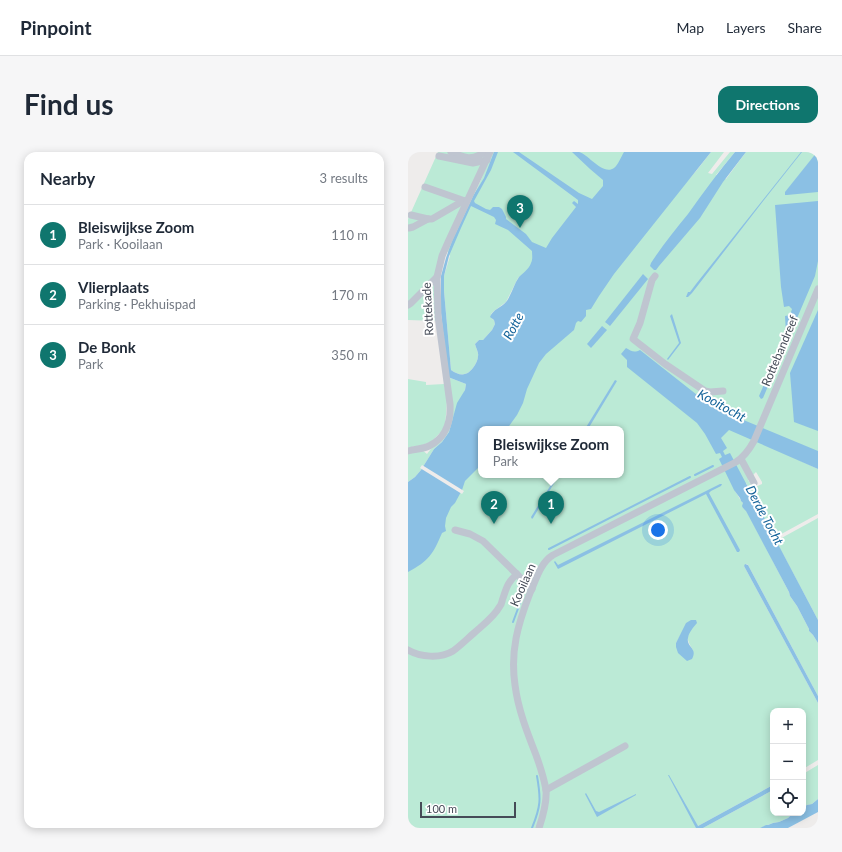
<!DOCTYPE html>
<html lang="en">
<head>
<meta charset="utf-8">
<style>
  :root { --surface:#fff; --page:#f6f6f7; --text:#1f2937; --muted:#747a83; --line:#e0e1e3; --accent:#0f766e }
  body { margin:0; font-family:Lato,sans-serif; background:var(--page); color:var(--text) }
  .controls { position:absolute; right:12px; bottom:12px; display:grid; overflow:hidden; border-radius:8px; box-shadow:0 2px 10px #0003 }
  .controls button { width:36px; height:36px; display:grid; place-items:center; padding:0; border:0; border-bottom:1px solid var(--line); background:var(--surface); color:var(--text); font:20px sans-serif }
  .scale { position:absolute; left:12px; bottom:10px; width:96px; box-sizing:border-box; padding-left:4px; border:2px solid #454b57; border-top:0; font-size:11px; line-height:14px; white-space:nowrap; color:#454b57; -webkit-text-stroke:3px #fff; paint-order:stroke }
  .you { position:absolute; left:250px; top:378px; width:14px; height:14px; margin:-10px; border:3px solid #fff; border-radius:50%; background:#1a73e8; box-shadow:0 0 0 6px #1a73e833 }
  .badge { display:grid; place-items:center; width:26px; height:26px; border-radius:50%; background:var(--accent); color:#fff; font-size:13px; font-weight:700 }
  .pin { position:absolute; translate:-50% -33px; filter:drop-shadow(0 1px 2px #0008) }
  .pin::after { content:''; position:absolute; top:21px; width:14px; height:12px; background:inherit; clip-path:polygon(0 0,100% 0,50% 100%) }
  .popup { position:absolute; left:70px; top:274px; width:146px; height:52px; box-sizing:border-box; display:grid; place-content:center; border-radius:8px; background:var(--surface); filter:drop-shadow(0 1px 3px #0005); font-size:13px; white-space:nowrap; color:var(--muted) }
  .popup b { font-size:15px; color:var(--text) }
  .popup::after { content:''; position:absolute; left:50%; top:100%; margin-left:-8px; border:8px solid transparent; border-top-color:var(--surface) }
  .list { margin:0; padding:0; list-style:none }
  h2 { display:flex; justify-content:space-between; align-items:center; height:52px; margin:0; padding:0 16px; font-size:17px }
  h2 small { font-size:13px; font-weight:400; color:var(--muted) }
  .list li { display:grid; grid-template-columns:26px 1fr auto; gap:12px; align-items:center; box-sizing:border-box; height:60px; padding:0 16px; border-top:1px solid var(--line) }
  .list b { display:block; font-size:15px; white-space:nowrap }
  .list p { margin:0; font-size:13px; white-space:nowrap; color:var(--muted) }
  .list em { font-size:13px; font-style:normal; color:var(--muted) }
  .icon { flex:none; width:22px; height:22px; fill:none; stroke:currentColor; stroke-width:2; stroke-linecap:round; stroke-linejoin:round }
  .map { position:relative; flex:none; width:410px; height:676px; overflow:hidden; border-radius:12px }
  header { display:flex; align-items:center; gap:24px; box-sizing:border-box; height:56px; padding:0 20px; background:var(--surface); border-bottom:1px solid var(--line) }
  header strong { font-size:19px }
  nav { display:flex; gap:22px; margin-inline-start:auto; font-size:14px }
  .intro { display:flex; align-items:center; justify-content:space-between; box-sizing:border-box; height:96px; padding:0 24px }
  h1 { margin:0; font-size:28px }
  .button { padding:10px 18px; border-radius:12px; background:var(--accent); color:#fff; font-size:14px; font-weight:700 }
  main { display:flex; gap:24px; padding:0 24px }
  aside { flex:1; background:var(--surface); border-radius:12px; box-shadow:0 2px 10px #0003 }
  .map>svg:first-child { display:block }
</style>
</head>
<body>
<header>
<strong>Pinpoint</strong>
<nav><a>Map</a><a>Layers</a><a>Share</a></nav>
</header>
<div class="intro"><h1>Find us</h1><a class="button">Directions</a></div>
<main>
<aside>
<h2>Nearby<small>3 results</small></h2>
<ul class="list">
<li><span class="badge">1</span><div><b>Bleiswijkse Zoom</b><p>Park · Kooilaan</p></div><em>110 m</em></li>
<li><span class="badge">2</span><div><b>Vlierplaats</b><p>Parking · Pekhuispad</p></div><em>170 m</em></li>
<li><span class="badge">3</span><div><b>De Bonk</b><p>Park</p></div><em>350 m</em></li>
</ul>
</aside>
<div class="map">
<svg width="410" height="676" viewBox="0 0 410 676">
  <rect width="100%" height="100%" fill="#eeeceb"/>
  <g fill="#bbead6" fill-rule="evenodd">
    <path d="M30,0H81L33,102L29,169L0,168V67Z"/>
    <path d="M84,0H233L198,55L110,126L98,150L86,159L83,162L84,167L86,168L87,172L84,178L75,188H71L67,192C68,196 71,201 70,204C70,208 68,211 67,213C60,224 53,225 43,218L36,139V124L42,104L39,98L72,30Z"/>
    <path d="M303,0H316L300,21L304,22L322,0H327L308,23L318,27L338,0H410V307L367,297L410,317V362L366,386L338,331L327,339C330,343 332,348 335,351V356L338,358L381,440L382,444L389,454L401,477V479L405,483L410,491V544L340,413L339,412L337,413L336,414L410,551V608L395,617V559H365V633L290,674L291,676H0V409L73,290V323H213V277H81L122,207L289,18ZM348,320L354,330V332L345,336L340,328ZM285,475C277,483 279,489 285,498L268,491L273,482Z"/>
    <path d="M40,225L58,232L57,238L47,260L41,280L34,290L26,297L13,318L7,325L0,330V302L14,298L19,302C24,294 33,290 38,281C41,277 40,234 40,225Z"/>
    <path d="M0,227L18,230V233L36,232L39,248L37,276L23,290L8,295L7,294L0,296Z"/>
    <path d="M410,366V468L368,389Z"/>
    <path d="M410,613V647L404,652L399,653L395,655V622Z"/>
    <path d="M365,638V661H385L380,666L371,670L365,671L352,676H295Z"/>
  </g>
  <g fill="#8bc0e4" fill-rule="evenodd">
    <path d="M86,0H90L83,18L66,49L67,51L78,57L82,58L85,55H91L94,57L98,65V67L118,82L124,90L138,96L144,86L168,55L164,51L166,49L170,52V48L105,0H111L171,41L184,47L195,34V28L182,17L164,0C166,0 169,0 171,0C180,2 195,24 206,16C210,13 213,5 216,0H303L206,122L191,144L183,157L178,158V164L173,170L170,169L168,171L166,178L138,202L131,211L119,237L115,251L109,263L99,277H73V313L57,329L54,338L47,351L43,355L38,366L37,374L38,379L34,381C25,402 21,409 0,420V330L7,325L13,318L26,297L34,290L41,280L49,251L57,238L58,232L40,225L33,161V124L38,106L44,89L65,44L76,26ZM63,54L86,65L88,68L87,72L100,78L124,99C124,103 125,107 123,111C121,117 115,121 111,125C106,132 103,144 98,150C93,156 85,157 82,165L86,168L87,172L84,178L75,188H71L67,192C68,196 71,201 70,204C70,208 68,211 67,213C60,224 53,225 43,218L36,139V124L41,104L53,76Z"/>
    <path d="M327,0H338L315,30L292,66L251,114L248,118H246L242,114L243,111C254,94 267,78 280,62C295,41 310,20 327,0Z"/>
    <path d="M393,0H394L356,48L284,141L280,145H278L280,140H282L288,132Z"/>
    <path d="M409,0H410V40L379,43H377V40Z"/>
    <path d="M410,49V109L407,124L355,246L353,247L351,244L378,182L377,164L382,163L384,157L381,154L376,155L373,135L367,53Z"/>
    <path d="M235,122L240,127L202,174L197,170Z"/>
    <path d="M410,158V279L386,270L382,221Z"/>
    <path d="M264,162L273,191L260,208L259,207L271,191L262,164Z"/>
    <path d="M194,174L199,178L183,196L179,192Z"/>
    <path d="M218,196C223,199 226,201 232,198L298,250L309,257L410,299V317L321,278L313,286L319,296L315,299L317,303L322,301L410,468V491L405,483L401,479V477L389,454L382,444L381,440L338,359L335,356L334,354L335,351L333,349L332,346L326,338L311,307L314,305L312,301L308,302L297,282L289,271L219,215V208L213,202Z"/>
    <path d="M207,228L209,229L180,277H177Z"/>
    <path d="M149,323H151L125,366L124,367L123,365Z"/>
    <path d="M312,332H314L313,334L303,339L301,341L332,398L331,400H329L298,342L150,417L146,410L147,409L150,413Z"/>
    <path d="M337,412L340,413L410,544V551L336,414Z"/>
    <path d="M283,468H288L289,471C285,476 281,480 280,486C278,495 290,496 284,507L279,509L270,501L268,495V491L278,471Z"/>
    <path d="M260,623H261L290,674L365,633V638L295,676H288Z"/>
    <path d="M178,641L188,659L191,660L228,642V643L189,665L177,642Z"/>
    <path d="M410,647V660L380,676H352L358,673H360L365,671L371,670L380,666L385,661H395V655L399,653L404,652Z"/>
  </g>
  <path fill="#eeeceb" d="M14,313L56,339L54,342L12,316Z"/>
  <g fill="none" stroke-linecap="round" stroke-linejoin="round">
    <g stroke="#8bc0e4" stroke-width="2">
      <path d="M287,323L305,314"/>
      <path d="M141,397L282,325"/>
      <path d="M105,470L115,443L116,435"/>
      <path d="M124,676C133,654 133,647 129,624"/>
    </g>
    <g stroke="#bfc5d0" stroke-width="7">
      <path d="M43,0C57,6 63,9 77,0"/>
      <path d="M31,4L65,11L79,8"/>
      <path d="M17,35L57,49"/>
      <path d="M3,63L20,67H24L55,49"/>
      <path d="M1,76L5,75L20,67"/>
      <path d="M247,124L244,128L232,171L225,187L257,212L297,239L302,240L315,239"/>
      <path d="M0,153L3,151L29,125"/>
      <path d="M0,299C7,297 15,297 21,294C38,286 43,269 42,252L30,164L29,125L34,104L41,88L82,0"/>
      <path d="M333,307L346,331"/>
      <path d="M47,378L62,382L75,389L124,437"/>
      <path d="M0,498C12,505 32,507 45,499C52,494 59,487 66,481C75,473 86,465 92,454C94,452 94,448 95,446C99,434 100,430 109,422"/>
      <path d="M138,638L217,594"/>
      <path d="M131,676C135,664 139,650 138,638C136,626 132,614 128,603C119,580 110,557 107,533C102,499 110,472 122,441C128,428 132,411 145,403L328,310C336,305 341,298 346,289L410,137"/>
    </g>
  </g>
  <g text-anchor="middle" stroke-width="4" stroke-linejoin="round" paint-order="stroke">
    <g font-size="12" fill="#454b57" stroke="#fff">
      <text transform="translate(20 157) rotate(-93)" y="4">Rottekade</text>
      <text transform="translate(372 199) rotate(-67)" y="4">Rottebandreef</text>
      <text transform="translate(115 433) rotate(-66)" y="4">Kooilaan</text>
    </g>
    <g font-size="13" font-style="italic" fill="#15649a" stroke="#fff">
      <text transform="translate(105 174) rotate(-62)" y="5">Rotte</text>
      <text transform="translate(314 253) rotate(29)" y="5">Kooitocht</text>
      <text transform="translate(357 363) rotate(62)" y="5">Derde Tocht</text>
    </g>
  </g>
</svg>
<div class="controls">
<button>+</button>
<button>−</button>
<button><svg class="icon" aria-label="locate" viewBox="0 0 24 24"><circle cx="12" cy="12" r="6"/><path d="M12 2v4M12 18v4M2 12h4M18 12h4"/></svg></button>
</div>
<div class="scale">100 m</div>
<div class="you"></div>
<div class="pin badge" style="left:143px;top:372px">1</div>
<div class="popup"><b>Bleiswijkse Zoom</b>Park</div>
<div class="pin badge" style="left:86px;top:372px">2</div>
<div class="pin badge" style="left:112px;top:76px">3</div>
</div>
</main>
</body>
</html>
